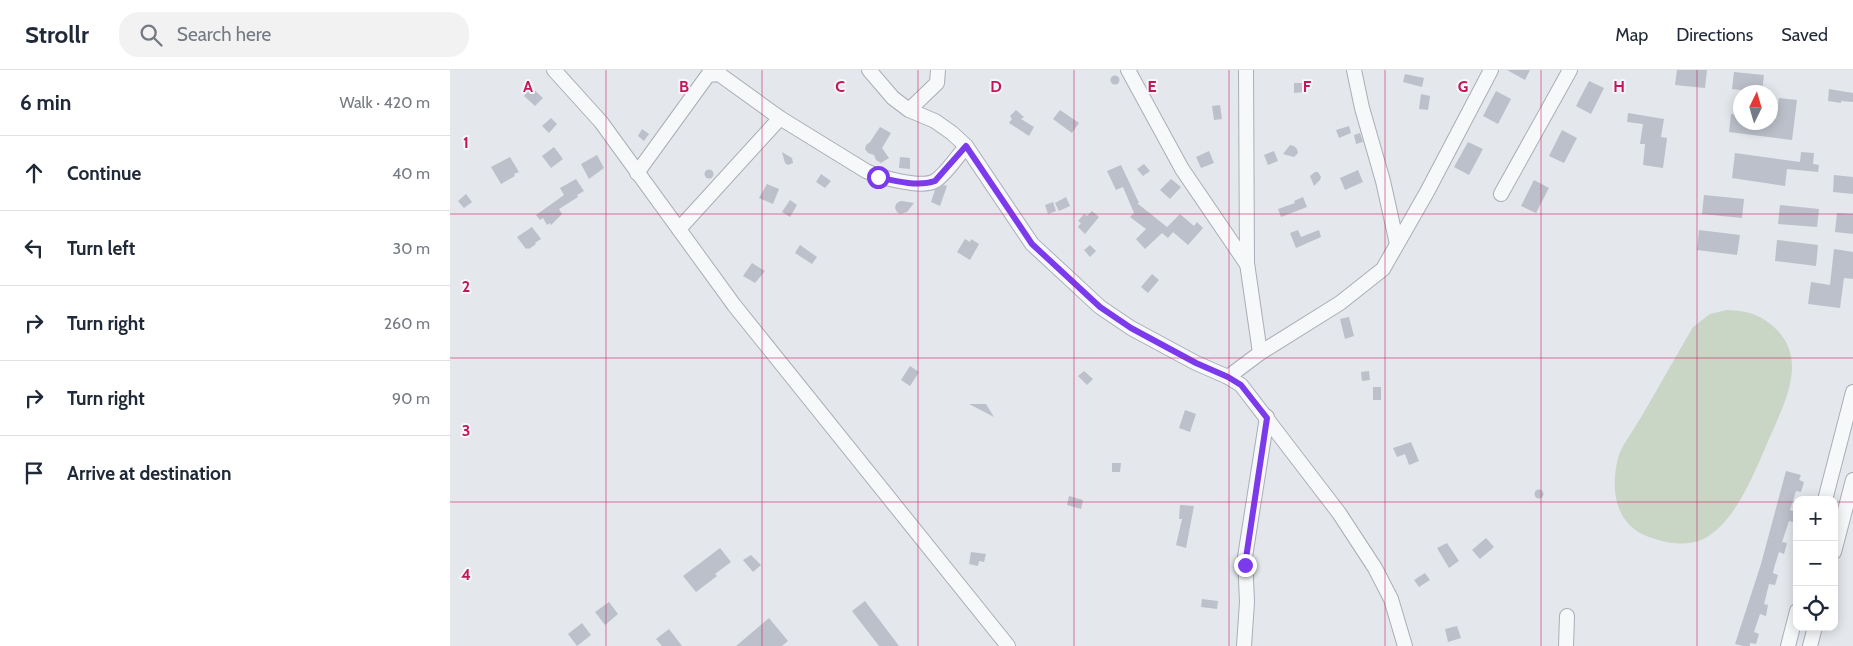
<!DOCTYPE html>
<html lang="en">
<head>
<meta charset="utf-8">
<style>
  :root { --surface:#fff; --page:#f2f2f3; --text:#1f2937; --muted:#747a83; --line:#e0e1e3 }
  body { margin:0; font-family:Cabin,sans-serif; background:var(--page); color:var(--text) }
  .controls { position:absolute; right:15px; bottom:15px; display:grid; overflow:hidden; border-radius:10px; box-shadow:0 2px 12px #0003 }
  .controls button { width:45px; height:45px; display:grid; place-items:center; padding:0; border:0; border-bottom:1px solid var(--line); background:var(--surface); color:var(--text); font:25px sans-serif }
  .compass { position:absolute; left:1283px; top:15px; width:45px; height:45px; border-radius:50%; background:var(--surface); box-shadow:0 2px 12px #0003; rotate:5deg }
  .stop { position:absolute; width:15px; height:15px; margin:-11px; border:4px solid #7c3aed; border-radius:50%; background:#fff }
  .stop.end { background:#7c3aed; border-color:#fff; box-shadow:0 1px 5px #0008 }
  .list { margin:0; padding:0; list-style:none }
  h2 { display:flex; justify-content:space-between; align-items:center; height:65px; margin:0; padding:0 20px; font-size:21px }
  h2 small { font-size:16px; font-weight:400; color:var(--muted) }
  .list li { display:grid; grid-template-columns:32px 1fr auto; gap:15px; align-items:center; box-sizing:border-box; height:75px; padding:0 20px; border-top:1px solid var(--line) }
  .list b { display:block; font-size:19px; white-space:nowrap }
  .list em { font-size:16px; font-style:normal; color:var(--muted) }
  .icon { flex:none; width:28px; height:28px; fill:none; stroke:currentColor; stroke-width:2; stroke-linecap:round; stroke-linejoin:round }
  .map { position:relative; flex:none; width:1403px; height:576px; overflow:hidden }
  header { display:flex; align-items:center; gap:30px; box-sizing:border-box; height:70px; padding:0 25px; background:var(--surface); border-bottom:1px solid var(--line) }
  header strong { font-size:24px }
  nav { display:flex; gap:28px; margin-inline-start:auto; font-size:18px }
  .search { width:350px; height:45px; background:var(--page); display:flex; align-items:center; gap:12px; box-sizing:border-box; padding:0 18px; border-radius:20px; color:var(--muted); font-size:19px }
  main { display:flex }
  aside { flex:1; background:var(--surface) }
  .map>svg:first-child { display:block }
</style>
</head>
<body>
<header>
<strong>Strollr</strong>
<div class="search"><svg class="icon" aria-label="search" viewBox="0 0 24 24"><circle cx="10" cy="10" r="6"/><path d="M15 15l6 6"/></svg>Search here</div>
<nav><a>Map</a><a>Directions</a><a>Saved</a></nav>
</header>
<main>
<aside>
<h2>6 min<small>Walk · 420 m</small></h2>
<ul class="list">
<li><svg class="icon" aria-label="ahead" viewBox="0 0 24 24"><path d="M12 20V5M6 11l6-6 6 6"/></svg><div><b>Continue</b></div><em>40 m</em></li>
<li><svg class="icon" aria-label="left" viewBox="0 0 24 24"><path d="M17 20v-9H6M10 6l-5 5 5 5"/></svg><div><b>Turn left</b></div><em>30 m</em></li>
<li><svg class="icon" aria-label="right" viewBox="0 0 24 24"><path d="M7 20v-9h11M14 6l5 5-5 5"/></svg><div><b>Turn right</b></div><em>260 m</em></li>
<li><svg class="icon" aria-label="right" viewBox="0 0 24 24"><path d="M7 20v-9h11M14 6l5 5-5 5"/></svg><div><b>Turn right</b></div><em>90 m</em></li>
<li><svg class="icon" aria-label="arrive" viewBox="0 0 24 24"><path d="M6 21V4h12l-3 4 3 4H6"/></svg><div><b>Arrive at destination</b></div></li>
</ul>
</aside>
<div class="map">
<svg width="1403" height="576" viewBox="0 0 1403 576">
  <rect width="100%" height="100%" fill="#e4e7ec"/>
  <path fill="#c9d6c5" d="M1277,240C1298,241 1310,244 1325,258C1361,292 1331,339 1316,376C1304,404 1286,448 1260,465C1241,478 1219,474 1199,467C1165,455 1160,420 1168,388C1172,375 1183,361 1190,349C1208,318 1225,288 1243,257L1260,244Z"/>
  <g fill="#bbc0ca">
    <path d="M1057,0H1080L1075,10Z"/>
    <path d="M1227,0H1257L1255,18L1225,15Z"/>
    <path d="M1284,2L1314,5L1312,22L1282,19Z"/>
    <path d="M955,4L974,8L972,17L953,12Z"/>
    <circle cx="665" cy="10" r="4.5"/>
    <path d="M1139,11L1154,18L1141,44L1126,36Z"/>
    <path d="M844,13H854V22L844,23Z"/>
    <path d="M81,17L93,28L85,36L74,26Z"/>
    <path d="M1379,19L1403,23V32L1391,31V33L1378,31Z"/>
    <path d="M1046,21L1061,29L1048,54L1033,46Z"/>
    <path d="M971,24L980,26L978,40L969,39Z"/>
    <path d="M1329,28L1347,30L1342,70L1279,62L1281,44L1290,45V52H1320V49H1326Z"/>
    <path d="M770,35L772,49L764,50L762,36Z"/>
    <path d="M566,40L574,47L571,49L584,57L579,66L559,53L562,49L560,46Z"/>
    <path d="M610,40L629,53L622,63L603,49Z"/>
    <path d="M1178,43L1214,49L1211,67L1217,68L1213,98L1193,95L1195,74H1190L1193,54L1177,52Z"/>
    <path d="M101,48L107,54L99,63L92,56Z"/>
    <path d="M899,56L901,63L889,68L886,60Z"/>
    <path d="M430,57L441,63L432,78L439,88L431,93L426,90L424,85L418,83L415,79L416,75L420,72Z"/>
    <path d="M192,59L199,64L194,71L188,66Z"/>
    <path d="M1112,60L1127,68L1114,93L1099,86Z"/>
    <path d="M910,63L913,72L906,74L904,65Z"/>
    <path d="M1018,72L1033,79L1019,105L1004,97Z"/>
    <path d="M840,75L844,76L847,79L848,83L844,87L833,84Z"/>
    <path d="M104,77L113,89L101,98L92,86Z"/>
    <path d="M759,81L764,93L751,98L746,87Z"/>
    <path d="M824,81L828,91L818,95L814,85Z"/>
    <path d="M332,82L342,88L343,93L338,95L335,93Z"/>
    <path d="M1351,82L1364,83L1363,94L1369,95L1368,102L1337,99L1335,116L1282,108L1285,83L1350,92Z"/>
    <path d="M147,85L154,98L139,109L131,94Z"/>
    <path d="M60,87L69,102L64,104L65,106L51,114L41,97Z"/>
    <path d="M450,87L460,88V99L449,98Z"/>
    <path d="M694,94L700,101L693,106L687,99Z"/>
    <path d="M671,95L689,133H687L717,157L730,144L744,156L747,152L753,158L738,175L723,162L718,168L712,163L695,179L686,169L696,159L680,147L684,143L673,117L666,120L657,101Z"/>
    <circle cx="259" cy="104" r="4.5"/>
    <path d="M908,100L913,112L895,120L890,108Z"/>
    <path d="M865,102H868L871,107L870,110L864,116L860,106Z"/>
    <path d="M371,104L381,111L375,118L366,112Z"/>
    <path d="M1384,105L1403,107V124L1383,122Z"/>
    <path d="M126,109L134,121L127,125L128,127L109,139L112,144L101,155L100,153L97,155L93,148L90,150L86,145L114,125L110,118Z"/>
    <path d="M721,109L731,117L720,129L710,120Z"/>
    <path d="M1084,110L1099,118L1086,143L1071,136Z"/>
    <path d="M317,114L329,119L323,134L309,128Z"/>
    <path d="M494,115L497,116L490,136L481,132L485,120Z"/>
    <path d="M16,124L22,132L14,138L8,131Z"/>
    <path d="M1254,125L1294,129L1292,148L1252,144Z"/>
    <path d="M616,127L620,136L609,141L605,133Z"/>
    <path d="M853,127L857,137L831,147L828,139L845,133L844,131Z"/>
    <path d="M340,130L347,135L340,147L332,142Z"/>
    <path d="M450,131H452L464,133L457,142L450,144L447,142L445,138L446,134Z"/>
    <path d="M603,132L606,141L598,144L595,135Z"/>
    <path d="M1330,135L1369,139L1367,157L1328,154Z"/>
    <path d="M642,141L649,147L635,164L628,157L631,153L628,151L634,144L637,146Z"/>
    <path d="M1387,143L1403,144V164L1385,162Z"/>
    <path d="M82,157L91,169L85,173L86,174L79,179L78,178L76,179L67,167Z"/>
    <path d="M848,160L851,167L869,160L871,167L846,178L840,163Z"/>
    <path d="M1249,160L1290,165L1287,185L1247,180Z"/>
    <path d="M515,169L520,172L521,169L529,174L520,190L507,182Z"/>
    <path d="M1327,170L1368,175L1366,196L1325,191Z"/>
    <path d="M350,175L367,187L362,194L345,183Z"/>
    <path d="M640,175L646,181L640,187L634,180Z"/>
    <path d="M1384,179L1403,182V209L1394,208L1390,238L1358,234L1361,212L1380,215Z"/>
    <path d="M302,193L315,201L305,213L293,206Z"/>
    <path d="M702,204L709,210L698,223L691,217Z"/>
    <path d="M899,247L904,266L895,269L890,249Z"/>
    <path d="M460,296L469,302L460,316L451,310Z"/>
    <path d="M634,301L643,309L637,315L628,306Z"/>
    <path d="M919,301L920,310L912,311L911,302Z"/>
    <rect x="923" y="317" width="8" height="13"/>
    <path d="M519,334H536L544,347Z"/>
    <path d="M735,340L746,344L740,362L729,358Z"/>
    <path d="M961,372L969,391L959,395L955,384L947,387L943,378Z"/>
    <path d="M662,393H671L670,402H662Z"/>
    <path d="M1336,401L1351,405L1349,410L1354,412L1351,422L1346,421L1340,440L1346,442L1343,452L1339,451L1332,472L1337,473L1334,484L1329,482L1324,498L1323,503L1328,505L1325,515L1319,514L1314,534L1318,535L1316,546L1310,544L1304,562L1309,564L1306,574L1300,573V576H1293L1285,574L1311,494Z"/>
    <circle cx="1089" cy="424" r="4.5"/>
    <path d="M619,426L633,430L631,439L617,435Z"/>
    <path d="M730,435L744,436L736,478L726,475L732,449H729Z"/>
    <path d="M1036,468L1044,477L1030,489L1022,480Z"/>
    <path d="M997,473L1009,491L999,498L987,478Z"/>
    <path d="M270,478L281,492L265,504L267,506L246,522L233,506Z"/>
    <path d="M521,482L536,484L534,492L529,491L528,496L519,494Z"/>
    <path d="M301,485L311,495L303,502L293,490Z"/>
    <path d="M975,503L980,510L969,517L964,510Z"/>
    <path d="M752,529L768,531L767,539L751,537Z"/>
    <path d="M415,531L449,576H429L402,541Z"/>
    <path d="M159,532L168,544L155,555L145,542Z"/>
    <path d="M319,548L338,571L332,576H286Z"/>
    <path d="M132,553L141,565L127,576L118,564Z"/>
    <path d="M1007,556L1011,568L998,572L995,559Z"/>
    <path d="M219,559L232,576H212L206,569Z"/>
  </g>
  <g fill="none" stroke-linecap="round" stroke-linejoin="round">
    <defs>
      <g id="minor">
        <path d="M104,0L151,52L284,235L558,576"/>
        <path d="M419,0L443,28L459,40L485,51L502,63L516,76L582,174L650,237L681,258L746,293L778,307L791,315L889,443L925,498L941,529L955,576"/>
        <path d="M678,0L732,99L796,193"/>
        <path d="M796,0L797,193L810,283"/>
        <path d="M904,0L912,38L933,111L947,174"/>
        <path d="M459,40L487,13L488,0"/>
        <path d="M187,103L258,5L269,4L330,48L416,101C429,107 471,119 485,111C495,105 508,86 516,76"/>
        <path d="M1051,124L1120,0"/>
        <path d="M229,159L330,48"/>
        <path d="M778,307L810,283L890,233L933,199L977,122L1041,0"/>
        <path d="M1375,430L1403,322"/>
        <path d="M1384,482L1403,410"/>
        <path d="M794,576L797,532L795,487L817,347"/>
        <path d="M1116,576L1117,546"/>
        <path d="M1338,576L1347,541"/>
        <path d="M1360,576L1365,557"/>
      </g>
    </defs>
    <use href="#minor" stroke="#a9aeb7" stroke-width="16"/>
    <use href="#minor" stroke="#f7f8fa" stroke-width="14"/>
  </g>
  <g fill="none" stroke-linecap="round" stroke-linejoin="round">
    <path stroke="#7c3aed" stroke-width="6" d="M428,107C445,111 468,117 485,111L516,76L582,174L650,237L681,258L746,293L778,307L791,315L817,348L795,495"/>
  </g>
  <path fill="none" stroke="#c2185b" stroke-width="1" stroke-opacity="0.55" d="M156,0V576M312,0V576M468,0V576M624,0V576M779,0V576M935,0V576M1091,0V576M1247,0V576M0,144H1403M0,288H1403M0,432H1347M1384,432H1403"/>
  <g font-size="16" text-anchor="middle" font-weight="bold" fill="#c2185b" stroke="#f4f6f9" stroke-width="4" stroke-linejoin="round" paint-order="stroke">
    <text x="78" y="22">A</text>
    <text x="234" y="22">B</text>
    <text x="390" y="22">C</text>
    <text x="546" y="22">D</text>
    <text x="702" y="22">E</text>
    <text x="857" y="22">F</text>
    <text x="1013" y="22">G</text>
    <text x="1169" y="22">H</text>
    <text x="16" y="78">1</text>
    <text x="16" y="222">2</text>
    <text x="16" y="366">3</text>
    <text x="16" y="510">4</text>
  </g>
</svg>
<div class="controls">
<button>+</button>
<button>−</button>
<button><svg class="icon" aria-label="locate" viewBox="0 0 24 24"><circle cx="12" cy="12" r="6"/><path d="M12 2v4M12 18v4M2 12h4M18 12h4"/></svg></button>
</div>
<svg class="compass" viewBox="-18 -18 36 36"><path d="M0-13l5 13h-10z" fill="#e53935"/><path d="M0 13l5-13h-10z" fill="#747a83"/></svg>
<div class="stop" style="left:428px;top:107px"></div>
<div class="stop end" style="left:795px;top:495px"></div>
</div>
</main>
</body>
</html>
